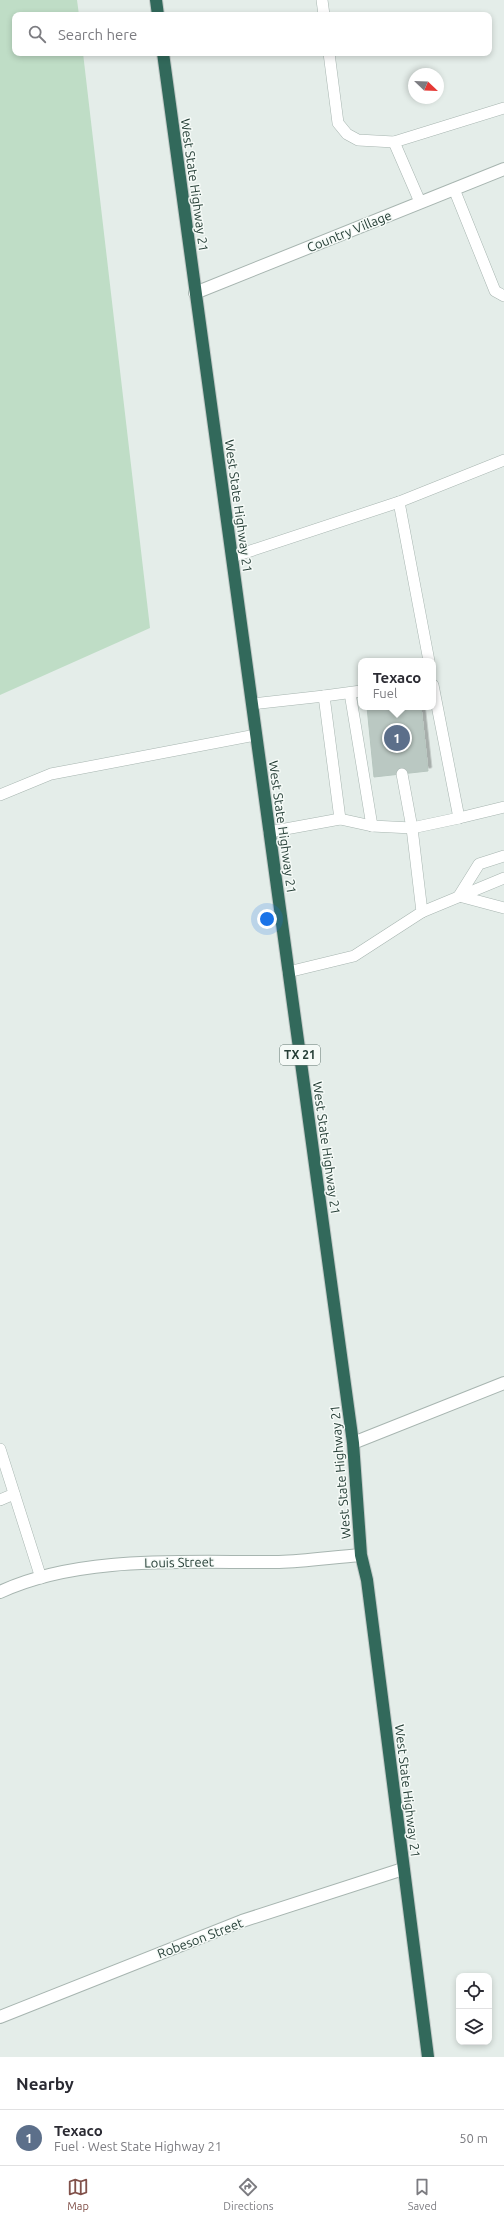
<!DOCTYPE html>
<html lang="en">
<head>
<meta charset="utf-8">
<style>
  :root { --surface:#fff; --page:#f2f2f3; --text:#2b2b33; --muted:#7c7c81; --line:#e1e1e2; --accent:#81514a }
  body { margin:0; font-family:Ubuntu,sans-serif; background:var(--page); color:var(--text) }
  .controls { position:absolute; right:12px; bottom:12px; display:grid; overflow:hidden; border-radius:8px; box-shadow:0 2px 6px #0003 }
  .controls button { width:36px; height:36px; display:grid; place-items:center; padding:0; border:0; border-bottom:1px solid var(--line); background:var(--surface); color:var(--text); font:20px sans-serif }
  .compass { position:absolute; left:408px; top:68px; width:36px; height:36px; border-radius:50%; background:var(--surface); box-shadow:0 2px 6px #0003; rotate:113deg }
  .you { position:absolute; left:267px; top:919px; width:14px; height:14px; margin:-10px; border:3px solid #fff; border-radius:50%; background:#1a73e8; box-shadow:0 0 0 6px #1a73e833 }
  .badge { display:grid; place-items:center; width:26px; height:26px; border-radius:50%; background:var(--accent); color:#fff; font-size:13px; font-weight:700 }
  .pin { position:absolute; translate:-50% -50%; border:2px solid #fff; box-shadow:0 1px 4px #0006 }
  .popup { position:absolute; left:358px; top:658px; width:78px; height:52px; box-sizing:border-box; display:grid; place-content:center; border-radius:8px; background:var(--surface); filter:drop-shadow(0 1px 3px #0005); font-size:13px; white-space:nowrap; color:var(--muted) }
  .popup b { font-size:15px; color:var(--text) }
  .popup::after { content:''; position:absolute; left:50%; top:100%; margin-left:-8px; border:8px solid transparent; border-top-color:var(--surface) }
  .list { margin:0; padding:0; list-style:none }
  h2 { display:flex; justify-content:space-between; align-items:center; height:52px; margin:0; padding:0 16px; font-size:17px }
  h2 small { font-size:13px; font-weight:400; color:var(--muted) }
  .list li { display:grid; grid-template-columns:26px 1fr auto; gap:12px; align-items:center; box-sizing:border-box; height:56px; padding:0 16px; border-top:1px solid var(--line) }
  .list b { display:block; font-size:15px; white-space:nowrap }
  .list p { margin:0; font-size:13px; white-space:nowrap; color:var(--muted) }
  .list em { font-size:13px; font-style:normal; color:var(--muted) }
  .icon { flex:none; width:22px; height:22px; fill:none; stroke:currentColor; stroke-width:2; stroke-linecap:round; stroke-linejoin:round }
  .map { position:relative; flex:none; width:504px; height:2057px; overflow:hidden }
  .search { position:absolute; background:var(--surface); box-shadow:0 2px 6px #0003; left:12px; right:12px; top:12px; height:44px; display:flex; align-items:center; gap:10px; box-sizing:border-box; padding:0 14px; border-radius:8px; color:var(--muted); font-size:15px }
  .sheet { height:108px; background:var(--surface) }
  nav { display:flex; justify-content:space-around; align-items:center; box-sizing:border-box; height:56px; border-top:1px solid var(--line); background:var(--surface); font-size:11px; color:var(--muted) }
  nav a { display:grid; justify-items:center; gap:2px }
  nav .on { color:var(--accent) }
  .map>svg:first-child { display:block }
</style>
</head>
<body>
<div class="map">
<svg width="504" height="2057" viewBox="0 0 504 2057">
  <defs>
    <filter id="shadow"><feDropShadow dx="3.5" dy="-3.5" stdDeviation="0" flood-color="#0004"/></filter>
  </defs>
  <rect width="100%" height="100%" fill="#e4ede9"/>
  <path fill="#bfddc6" d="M0,0H77L79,15H15V53H83L150,628L0,695Z"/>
  <path fill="#bac8c2" stroke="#b7c6bf" filter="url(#shadow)" d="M367,707H421L428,771L374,777Z"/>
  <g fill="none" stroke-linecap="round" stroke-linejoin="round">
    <defs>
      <g id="lane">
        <path d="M322,0L324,15"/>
        <path d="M329,53L338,123L347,134L358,140L394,142L504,108"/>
        <path d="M394,142L420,202"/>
        <path d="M454,189L495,291L504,296"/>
        <path d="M399,502L504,460"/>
        <path d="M232,557L399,502L429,661"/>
        <path d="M350,693L372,826"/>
        <path d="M324,696L361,691"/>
        <path d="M252,704L324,696L340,819L269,832"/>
        <path d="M0,795L51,774L256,735"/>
        <path d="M459,818L504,807"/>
        <path d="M340,819L372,826L412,828L459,818L433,685"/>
        <path d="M504,856L479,864L459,896L504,908"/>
        <path d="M422,912L504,878"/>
        <path d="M288,972L354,956L422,912L412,828L402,774"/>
        <path d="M0,1449L41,1578"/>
        <path d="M0,1500L14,1494"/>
      </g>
      <g id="street">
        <path d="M195,293L504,169"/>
        <path d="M353,1443L504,1383"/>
        <path d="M0,1592C81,1554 191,1563 279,1562C306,1561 334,1557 361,1555"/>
        <path d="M0,2017L242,1921L403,1869"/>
      </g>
      <g id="highway">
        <path d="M156,0L158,15"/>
        <path d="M163,53L353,1443L361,1555L367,1580L428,2057"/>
      </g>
    </defs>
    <use href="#lane" stroke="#a7b5b0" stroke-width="12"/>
    <use href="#street" stroke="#a7b5b0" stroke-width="14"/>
    <use href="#highway" stroke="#c2c9c7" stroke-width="14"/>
    <use href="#lane" stroke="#fff" stroke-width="11"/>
    <use href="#street" stroke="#fff" stroke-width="12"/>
    <use href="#highway" stroke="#32695b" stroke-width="12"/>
  </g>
  <g text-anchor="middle" stroke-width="3" stroke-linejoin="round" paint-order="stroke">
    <rect fill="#f5faf7" stroke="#637670" stroke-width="1" x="280" y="1045" width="40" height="20" rx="3"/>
    <g font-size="12" font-weight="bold" fill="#253e36">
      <text x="300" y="1059">TX 21</text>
    </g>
    <g font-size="13" fill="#253e36" stroke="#f5faf7">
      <text transform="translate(195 185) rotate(82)" y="5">West State Highway 21</text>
      <text transform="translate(349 231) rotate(-22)" y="5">Country Village</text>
      <text transform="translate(239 506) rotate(82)" y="5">West State Highway 21</text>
      <text transform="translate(283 827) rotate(82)" y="5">West State Highway 21</text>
      <text transform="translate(327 1148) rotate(82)" y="5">West State Highway 21</text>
      <text transform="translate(340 1472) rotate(-95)" y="5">West State Highway 21</text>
      <text transform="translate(179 1562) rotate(-1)" y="5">Louis Street</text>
      <text transform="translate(408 1791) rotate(83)" y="5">West State Highway 21</text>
      <text transform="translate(200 1938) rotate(-21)" y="5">Robeson Street</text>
    </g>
  </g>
</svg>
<div class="controls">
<button><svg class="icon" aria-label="locate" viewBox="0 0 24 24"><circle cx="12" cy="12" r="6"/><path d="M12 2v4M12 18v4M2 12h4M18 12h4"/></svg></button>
<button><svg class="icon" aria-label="layers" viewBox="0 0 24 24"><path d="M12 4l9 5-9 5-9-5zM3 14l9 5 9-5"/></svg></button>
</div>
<svg class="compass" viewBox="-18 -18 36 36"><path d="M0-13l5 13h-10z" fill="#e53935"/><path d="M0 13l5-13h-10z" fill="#7c7c81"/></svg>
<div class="you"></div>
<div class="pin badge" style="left:397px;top:738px;background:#5c6f8a">1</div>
<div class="popup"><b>Texaco</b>Fuel</div>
<div class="search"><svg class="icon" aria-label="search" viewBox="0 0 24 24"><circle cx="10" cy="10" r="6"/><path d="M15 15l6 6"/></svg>Search here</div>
</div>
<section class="sheet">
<h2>Nearby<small></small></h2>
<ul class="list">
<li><span class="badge" style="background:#5c6f8a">1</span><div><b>Texaco</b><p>Fuel · West State Highway 21</p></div><em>50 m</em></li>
</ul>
</section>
<nav>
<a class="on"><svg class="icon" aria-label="map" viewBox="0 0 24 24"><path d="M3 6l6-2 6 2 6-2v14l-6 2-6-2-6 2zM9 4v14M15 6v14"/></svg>Map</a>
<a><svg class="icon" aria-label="directions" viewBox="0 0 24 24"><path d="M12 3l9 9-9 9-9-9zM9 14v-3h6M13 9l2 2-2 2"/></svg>Directions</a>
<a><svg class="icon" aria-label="saved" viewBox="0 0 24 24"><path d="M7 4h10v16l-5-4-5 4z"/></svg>Saved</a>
</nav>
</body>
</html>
